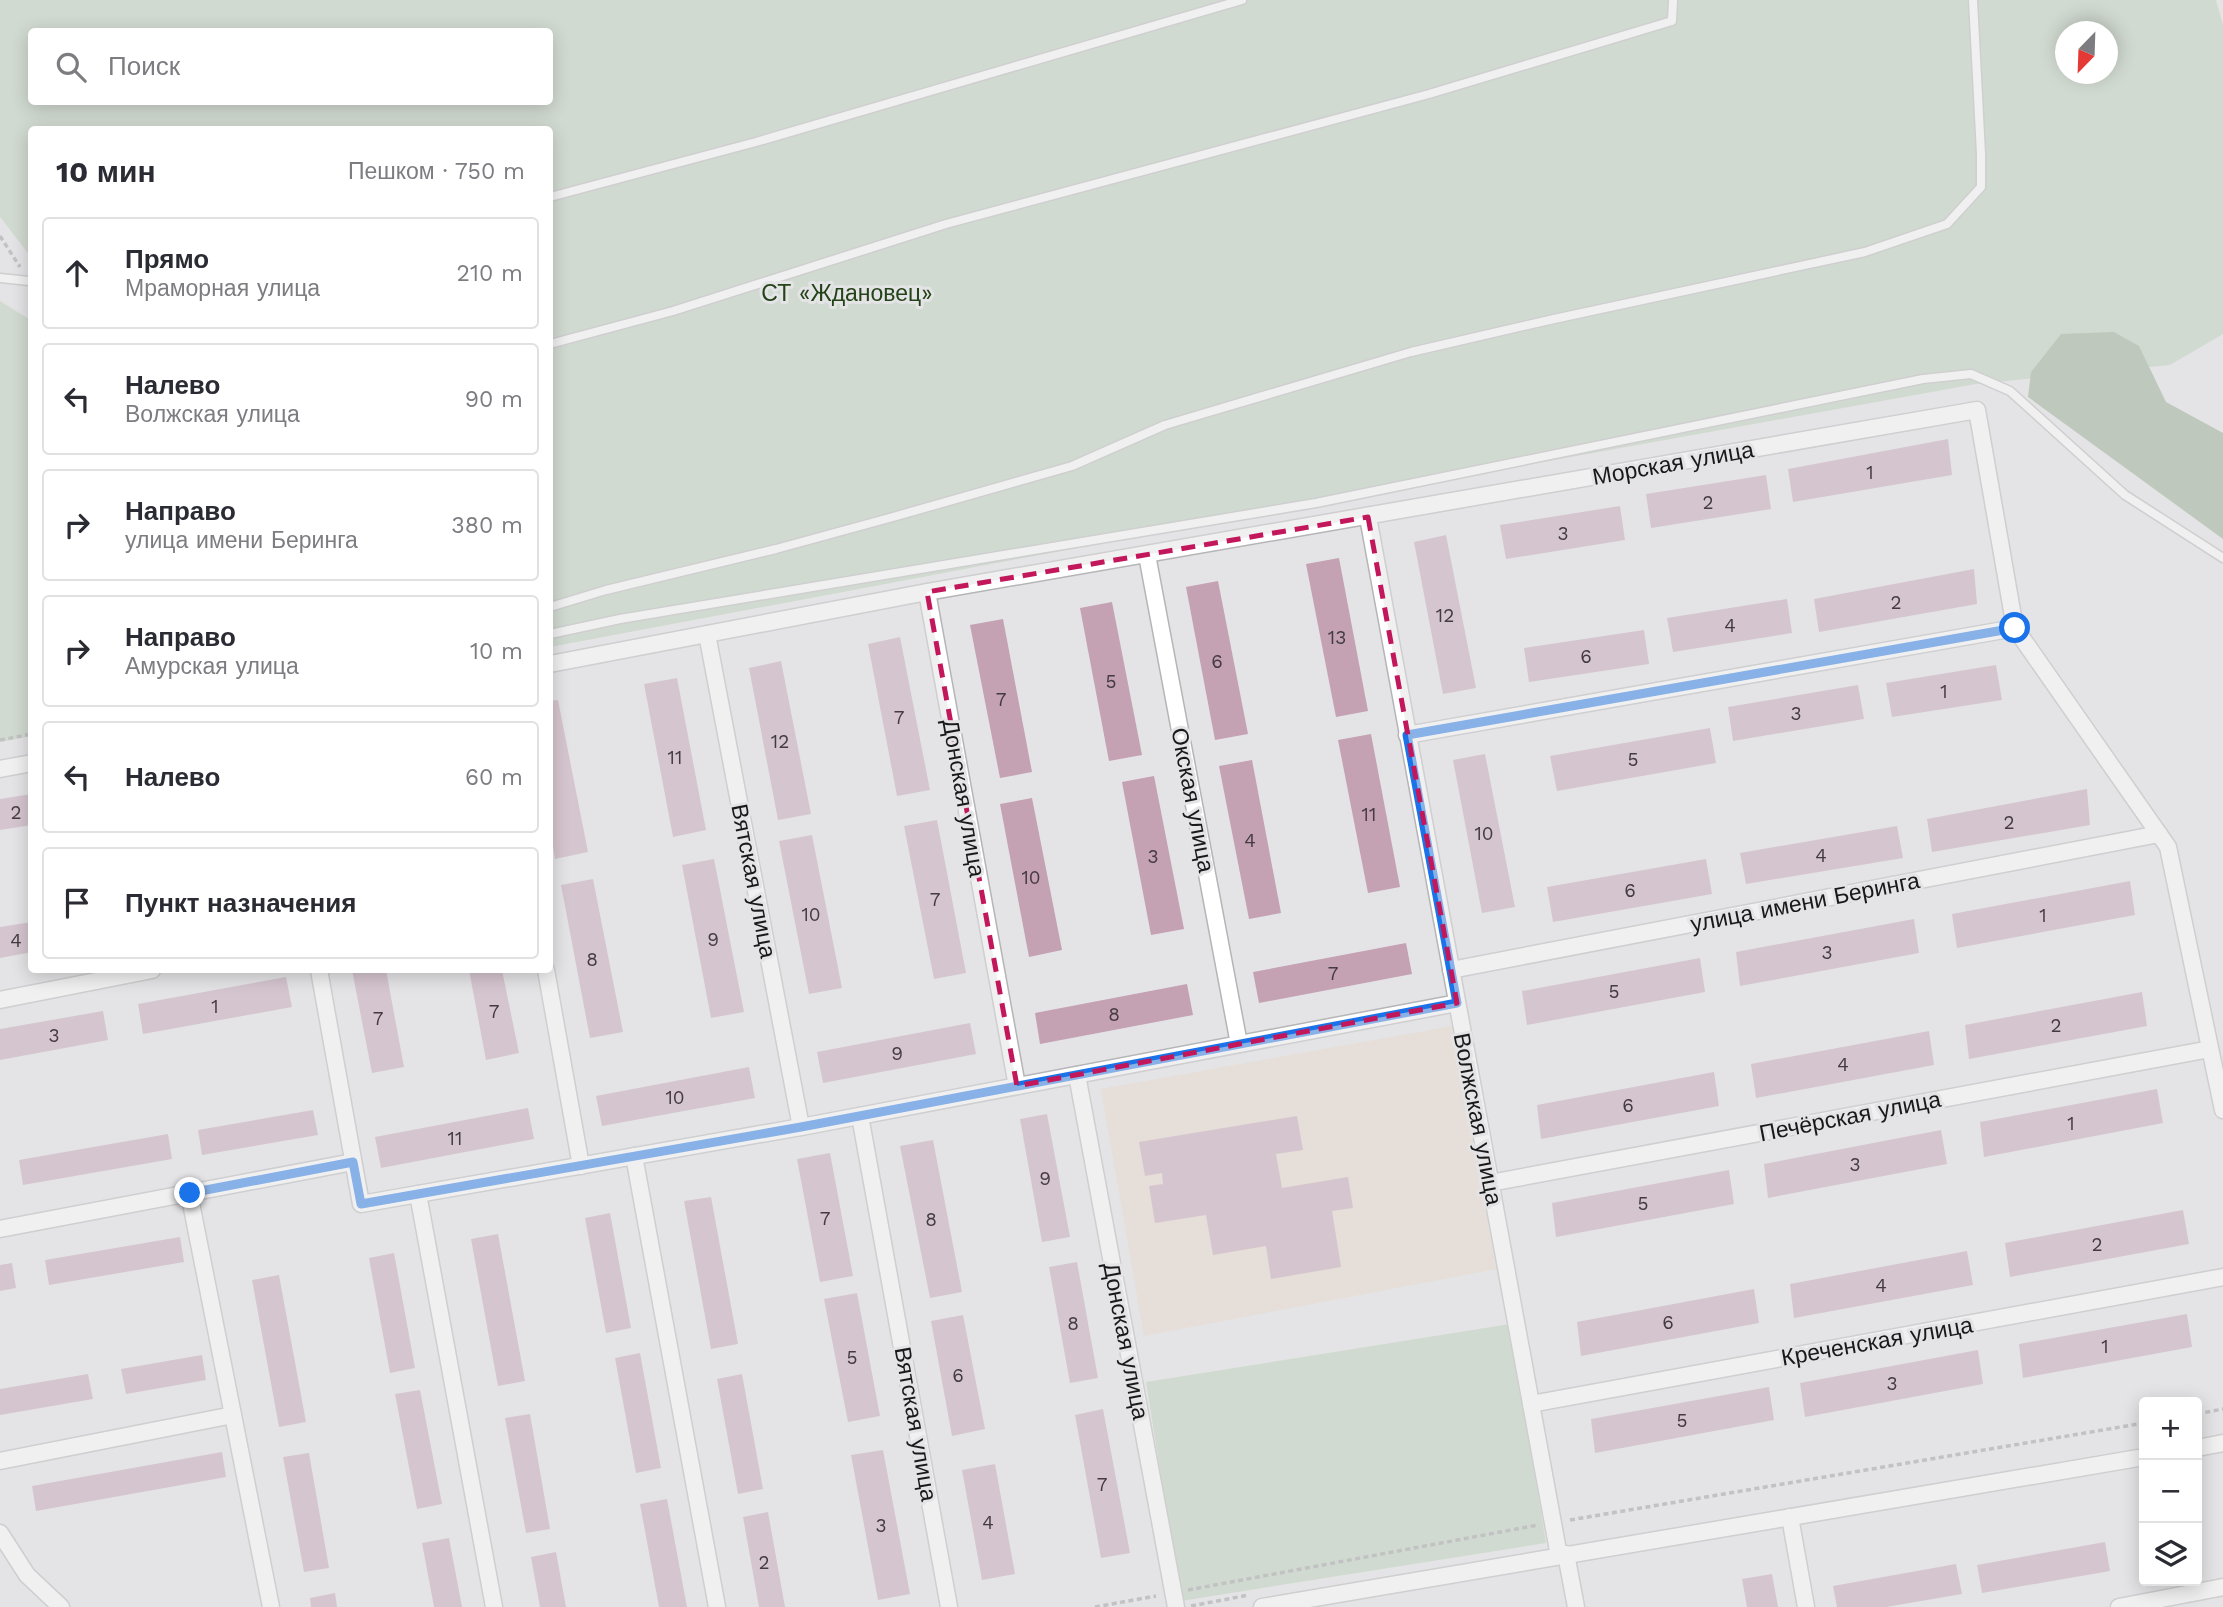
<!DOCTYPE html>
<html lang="ru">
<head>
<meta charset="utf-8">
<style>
  :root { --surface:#fff; --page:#f2f2f3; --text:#2b2b33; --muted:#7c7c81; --line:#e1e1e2 }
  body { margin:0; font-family:"Work Sans",sans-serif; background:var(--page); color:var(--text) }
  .controls { position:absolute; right:21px; bottom:21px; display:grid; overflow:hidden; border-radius:7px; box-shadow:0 4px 18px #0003 }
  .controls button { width:63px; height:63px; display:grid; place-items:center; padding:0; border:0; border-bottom:2px solid var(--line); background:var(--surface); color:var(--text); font:35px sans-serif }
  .compass { position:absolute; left:2055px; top:21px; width:63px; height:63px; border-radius:50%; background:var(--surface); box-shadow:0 4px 18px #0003; rotate:203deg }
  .stop { position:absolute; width:21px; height:21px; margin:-16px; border:5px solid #1a73e8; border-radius:50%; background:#fff }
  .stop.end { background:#1a73e8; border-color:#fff; box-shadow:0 2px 7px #0008 }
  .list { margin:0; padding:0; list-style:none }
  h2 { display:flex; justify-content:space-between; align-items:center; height:91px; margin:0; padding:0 28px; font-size:30px }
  h2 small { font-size:23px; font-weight:400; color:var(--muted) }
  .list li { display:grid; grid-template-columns:46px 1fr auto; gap:21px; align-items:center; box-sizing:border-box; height:112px; margin:0 14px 14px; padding:0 14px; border:2px solid var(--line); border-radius:7px }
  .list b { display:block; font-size:26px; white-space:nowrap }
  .list p { margin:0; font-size:23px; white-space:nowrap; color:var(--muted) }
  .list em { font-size:23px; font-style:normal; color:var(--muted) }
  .icon { flex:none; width:38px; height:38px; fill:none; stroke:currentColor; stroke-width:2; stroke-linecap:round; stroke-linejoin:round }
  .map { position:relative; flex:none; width:2223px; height:1607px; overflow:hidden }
  .search { position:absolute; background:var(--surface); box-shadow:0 4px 18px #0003; left:28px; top:28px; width:525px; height:77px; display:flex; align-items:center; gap:18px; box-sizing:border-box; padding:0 24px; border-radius:7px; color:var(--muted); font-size:26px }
  .panel { position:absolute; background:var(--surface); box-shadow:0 4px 18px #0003; left:28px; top:126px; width:525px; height:847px; border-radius:7px }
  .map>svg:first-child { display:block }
</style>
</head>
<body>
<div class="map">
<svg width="2223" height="1607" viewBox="0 0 2223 1607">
  <rect width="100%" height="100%" fill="#e4e4e6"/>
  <path fill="#e9d7c7" d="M1452,1026L1496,1269L1144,1336L1101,1089Z"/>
  <g fill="#bbcfb5" fill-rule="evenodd">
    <path d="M0,0H2216L2223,25V334L2170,365L1976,384L1316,503L550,647V130H32L31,257L0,217ZM32,32H550V102H32ZM2066,32H2108V74H2066Z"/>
    <path d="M0,301L32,321L31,736L0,742Z"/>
    <path d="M1510,1324L1546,1543L1181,1601L1146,1382Z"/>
  </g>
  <path fill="#91a689" d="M2114,332L2139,346L2166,402L2223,433V539L2028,397L2031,372L2061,334Z"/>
  <g fill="#c4a1b3">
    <path d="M1948,439L1952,475L1793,502L1788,469Z"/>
    <path d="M1766,475L1771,509L1651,528L1646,494Z"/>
    <path d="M1620,506L1625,540L1506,559L1500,525Z"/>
    <path d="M1446,535L1476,688L1443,694L1414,542Z"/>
    <path d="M1339,558L1368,711L1336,717L1306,564Z"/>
    <path d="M1974,569L1977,604L1819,632L1814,599Z"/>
    <path d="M1218,581L1248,734L1215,740L1186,587Z"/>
    <path d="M1787,599L1792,633L1673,652L1667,618Z"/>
    <path d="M1112,602L1142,755L1109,761L1080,608Z"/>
    <path d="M1003,619L1032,772L1000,778L970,625Z"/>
    <path d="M1644,630L1649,664L1529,682L1524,648Z"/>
    <path d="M900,637L930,790L897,796L868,644Z"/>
    <path d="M781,661L811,814L778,820L749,668Z"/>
    <path d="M1996,665L2002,700L1892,717L1886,683Z"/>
    <path d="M677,678L706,830L673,837L644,684Z"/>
    <path d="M1858,685L1864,719L1733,741L1728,707Z"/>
    <path d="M558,700L588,852L555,859L550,828V701Z"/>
    <path d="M1710,728L1716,763L1557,791L1550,756Z"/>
    <path d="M1371,734L1400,887L1368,893L1338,740Z"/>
    <path d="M1485,754L1515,907L1482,913L1453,760Z"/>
    <path d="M1252,760L1281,913L1249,919L1219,766Z"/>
    <path d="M1154,776L1184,929L1151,935L1122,782Z"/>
    <path d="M2087,789L2090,825L1932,852L1927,819Z"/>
    <path d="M32,794V825L0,830V799Z"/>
    <path d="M1032,798L1062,950L1029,957L1000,804Z"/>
    <path d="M937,820L966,973L934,979L904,826Z"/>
    <path d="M1897,826L1903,858L1746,884L1740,853Z"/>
    <path d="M812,835L842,988L809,994L779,841Z"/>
    <path d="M714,859L744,1012L711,1018L682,865Z"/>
    <path d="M1706,859L1712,894L1553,922L1547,887Z"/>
    <path d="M593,879L623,1032L590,1038L561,885Z"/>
    <path d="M2130,881L2135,915L1957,948L1952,914Z"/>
    <path d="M1914,919L1919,953L1740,986L1736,952Z"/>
    <path d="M32,922V952L0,958V927Z"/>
    <path d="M1406,943L1412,974L1259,1003L1253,972Z"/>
    <path d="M1700,958L1705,992L1527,1025L1522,991Z"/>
    <path d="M352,970H386L404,1067L372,1073Z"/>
    <path d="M469,970H502L519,1053L486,1060Z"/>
    <path d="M286,977L292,1007L143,1034L138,1004Z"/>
    <path d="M1187,984L1193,1015L1040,1044L1035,1013Z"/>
    <path d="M2142,992L2147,1026L1969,1059L1965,1025Z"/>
    <path d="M103,1011L108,1040L0,1060V1029Z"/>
    <path d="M970,1023L976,1054L823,1083L817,1052Z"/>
    <path d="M1929,1031L1934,1065L1756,1098L1751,1064Z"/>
    <path d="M749,1067L755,1098L602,1126L596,1096Z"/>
    <path d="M1714,1072L1719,1106L1541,1139L1537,1105Z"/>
    <path d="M2157,1089L2163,1123L1984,1157L1980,1122Z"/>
    <path d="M528,1108L534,1139L381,1168L375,1137Z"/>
    <path d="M313,1110L318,1135L202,1155L198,1130Z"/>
    <path d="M1047,1114L1070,1237L1042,1242L1020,1119Z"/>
    <path d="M1297,1116L1303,1150L1276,1154L1282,1188L1348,1177L1353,1208L1332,1211L1341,1267L1271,1279L1266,1246L1213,1255L1206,1215L1155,1223L1149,1186L1163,1184L1162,1173L1145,1176L1139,1142Z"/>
    <path d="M1941,1130L1947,1164L1768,1198L1764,1164Z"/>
    <path d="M168,1134L172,1159L23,1185L19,1160Z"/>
    <path d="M933,1140L962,1292L930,1298L900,1146Z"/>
    <path d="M830,1153L853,1276L820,1282L797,1159Z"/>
    <path d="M1729,1170L1734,1204L1556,1237L1552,1203Z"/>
    <path d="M711,1197L738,1344L711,1349L684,1201Z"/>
    <path d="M2183,1210L2189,1244L2010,1277L2005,1243Z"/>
    <path d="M610,1213L631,1328L606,1333L585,1218Z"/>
    <path d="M498,1234L525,1381L498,1386L471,1239Z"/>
    <path d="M180,1237L184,1262L49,1285L45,1260Z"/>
    <path d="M1967,1251L1973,1285L1794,1318L1790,1284Z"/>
    <path d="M394,1253L415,1368L390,1373L369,1258Z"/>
    <path d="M1077,1262L1098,1378L1070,1383L1049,1267Z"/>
    <path d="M12,1263L16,1288L0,1291V1265Z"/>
    <path d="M279,1275L306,1422L279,1427L252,1280Z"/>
    <path d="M1754,1289L1759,1323L1581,1356L1577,1322Z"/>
    <path d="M857,1293L880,1416L848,1422L824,1299Z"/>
    <path d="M2187,1314L2192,1347L2023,1378L2019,1344Z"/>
    <path d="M963,1315L985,1429L952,1436L931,1321Z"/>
    <path d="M1978,1350L1983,1384L1805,1417L1800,1383Z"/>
    <path d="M640,1353L661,1468L636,1473L615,1358Z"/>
    <path d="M202,1355L206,1380L126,1394L121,1369Z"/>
    <path d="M88,1374L93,1399L0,1415V1389Z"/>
    <path d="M742,1374L763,1489L738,1494L717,1379Z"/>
    <path d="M1769,1387L1774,1420L1595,1453L1591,1419Z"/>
    <path d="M420,1390L442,1504L417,1509L395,1394Z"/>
    <path d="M1103,1409L1130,1553L1101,1558L1075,1415Z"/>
    <path d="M530,1414L550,1529L526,1533L505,1418Z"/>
    <path d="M883,1450L910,1594L878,1600L851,1455Z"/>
    <path d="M222,1452L226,1477L36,1511L32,1486Z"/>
    <path d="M309,1453L329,1568L304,1572L283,1457Z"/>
    <path d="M995,1464L1015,1574L982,1580L962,1470Z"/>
    <path d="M667,1499L687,1607H659L640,1504Z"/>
    <path d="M768,1512L785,1607H759L743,1517Z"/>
    <path d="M449,1538L462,1607H434L422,1543Z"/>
    <path d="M2105,1542L2110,1571L1982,1593L1977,1565Z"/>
    <path d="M556,1552L566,1607H540L531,1557Z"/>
    <path d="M1956,1564L1962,1594L1886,1607H1837L1833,1586Z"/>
    <path d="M1772,1574L1778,1607H1747L1742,1579Z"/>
    <path d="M335,1593L337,1607H311L310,1598Z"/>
  </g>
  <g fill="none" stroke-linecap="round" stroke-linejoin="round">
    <defs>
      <g id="lane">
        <path d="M550,197L756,142L1242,0"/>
        <path d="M0,278L29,281L32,283"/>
        <path d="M550,344L673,311L946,224L1429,94L1672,21L1673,0"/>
        <path d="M550,607L606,590L776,549L893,517L1072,466L1165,425L1411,352L1554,319L1865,252L1947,224L1981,187V154L1973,0"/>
        <path d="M550,634L620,619L1316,503L1923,379L1971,374L2010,391L2125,495L2223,558"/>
      </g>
      <g id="street">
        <path d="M1368,517L1559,1556"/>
        <path d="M1147,555L1239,1044"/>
        <path d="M927,592L1017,1086"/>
        <path d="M707,634L801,1127"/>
        <path d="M550,664L927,592L1977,410L2015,628L2168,847L2223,1110"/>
        <path d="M1407,735L2015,628"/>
        <path d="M0,769L32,763"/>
        <path d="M319,970L361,1204L801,1127L1457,1003"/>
        <path d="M546,970L581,1166"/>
        <path d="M1451,970L2159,834"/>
        <path d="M0,1000L152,970"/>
        <path d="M1077,1075L1176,1607"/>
        <path d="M860,1116L949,1607"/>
        <path d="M634,1156L717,1607"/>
        <path d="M1490,1183L2210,1049"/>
        <path d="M189,1193L271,1607"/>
        <path d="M418,1194L494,1607"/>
        <path d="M0,1229L353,1162"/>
        <path d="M1531,1404L2223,1277"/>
        <path d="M2197,1448L2223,1443"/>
        <path d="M0,1461L233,1415"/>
        <path d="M1790,1517L1806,1607"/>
        <path d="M0,1533L27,1575L61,1607"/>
        <path d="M1566,1554L1576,1607"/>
        <path d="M1262,1607L2144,1457"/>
        <path d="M2119,1607L2223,1587"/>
      </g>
    </defs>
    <use href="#lane" stroke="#b5b5b7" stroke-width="11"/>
    <use href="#street" stroke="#b5b5b7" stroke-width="19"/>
    <g stroke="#99999b" stroke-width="3.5" stroke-dasharray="5 3.5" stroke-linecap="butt">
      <path d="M0,236L20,267"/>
      <path d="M0,740L32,734"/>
      <path d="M2197,1414L2223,1409"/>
      <path d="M1570,1520L2144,1423"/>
      <path d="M1188,1590L1538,1525"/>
      <path d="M1191,1606L1249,1595"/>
      <path d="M1095,1607L1156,1596"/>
    </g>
    <use href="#lane" stroke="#fff" stroke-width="8"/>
    <use href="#street" stroke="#fff" stroke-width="16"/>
  </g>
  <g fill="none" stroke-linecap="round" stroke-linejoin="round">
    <path stroke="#1a73e8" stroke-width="9" d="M190,1193L353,1162L361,1204L801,1127L1457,1003L1407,735L2015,628"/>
  </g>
  <path d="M0 0H2223V1607H0ZM1368,517L1457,1003L1017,1086L927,592Z" fill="#e4e4e6" fill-opacity=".55" fill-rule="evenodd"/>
  <path fill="none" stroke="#c2185b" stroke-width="5" stroke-dasharray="14 9" stroke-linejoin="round" d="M1368,517L1457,1003L1017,1086L927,592Z"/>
  <g text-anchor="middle" stroke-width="6" stroke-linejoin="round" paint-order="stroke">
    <g font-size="19" fill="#443b40">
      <text x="1870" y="479">1</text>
      <text x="1708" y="509">2</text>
      <text x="1563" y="540">3</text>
      <text x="1896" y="609">2</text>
      <text x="1445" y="622">12</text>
      <text x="1730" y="632">4</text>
      <text x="1337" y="644">13</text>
      <text x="1586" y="663">6</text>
      <text x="1217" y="668">6</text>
      <text x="1111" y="688">5</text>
      <text x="1944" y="698">1</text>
      <text x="1001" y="706">7</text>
      <text x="1796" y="720">3</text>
      <text x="899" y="724">7</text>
      <text x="780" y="748">12</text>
      <text x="675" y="764">11</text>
      <text x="1633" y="766">5</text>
      <text x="16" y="819">2</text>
      <text x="1369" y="821">11</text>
      <text x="2009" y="829">2</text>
      <text x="1484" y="840">10</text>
      <text x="1250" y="847">4</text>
      <text x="1821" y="862">4</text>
      <text x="1153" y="863">3</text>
      <text x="1031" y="884">10</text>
      <text x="1630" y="897">6</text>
      <text x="935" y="906">7</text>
      <text x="811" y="921">10</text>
      <text x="2043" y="922">1</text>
      <text x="713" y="946">9</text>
      <text x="16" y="947">4</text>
      <text x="1827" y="959">3</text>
      <text x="592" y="966">8</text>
      <text x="1333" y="980">7</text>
      <text x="1614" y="998">5</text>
      <text x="215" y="1013">1</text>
      <text x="494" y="1018">7</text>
      <text x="1114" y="1021">8</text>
      <text x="378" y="1025">7</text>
      <text x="2056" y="1032">2</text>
      <text x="54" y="1042">3</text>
      <text x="897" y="1060">9</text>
      <text x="1843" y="1071">4</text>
      <text x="675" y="1104">10</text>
      <text x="1628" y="1112">6</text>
      <text x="2071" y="1130">1</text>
      <text x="455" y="1145">11</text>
      <text x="1855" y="1171">3</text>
      <text x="1045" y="1185">9</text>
      <text x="1643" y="1210">5</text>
      <text x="825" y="1225">7</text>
      <text x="931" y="1226">8</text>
      <text x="2097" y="1251">2</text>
      <text x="1881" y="1292">4</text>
      <text x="1668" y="1329">6</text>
      <text x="1073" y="1330">8</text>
      <text x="2105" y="1353">1</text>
      <text x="852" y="1364">5</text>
      <text x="958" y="1382">6</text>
      <text x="1892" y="1390">3</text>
      <text x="1682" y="1427">5</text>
      <text x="1102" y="1491">7</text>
      <text x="988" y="1529">4</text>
      <text x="881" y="1532">3</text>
      <text x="764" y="1569">2</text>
    </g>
    <g font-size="23" fill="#244318" stroke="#e4e4e6">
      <text x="847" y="301">СТ «Ждановец»</text>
    </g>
    <g font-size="23" fill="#19191a" stroke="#e4e4e6">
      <text transform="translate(1673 463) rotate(-10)" y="8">Морская улица</text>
      <text transform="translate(964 798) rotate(80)" y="8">Донская улица</text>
      <text transform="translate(1193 800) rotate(79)" y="8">Окская улица</text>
      <text transform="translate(754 881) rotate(79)" y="8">Вятская улица</text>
      <text transform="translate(1805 902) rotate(-11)" y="8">улица имени Беринга</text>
      <text transform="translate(1850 1116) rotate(-11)" y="8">Печёрская улица</text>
      <text transform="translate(1478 1119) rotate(79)" y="8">Волжская улица</text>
      <text transform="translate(1126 1341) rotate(79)" y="8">Донская улица</text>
      <text transform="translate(1877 1341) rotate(-10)" y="8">Креченская улица</text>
      <text transform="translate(916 1424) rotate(80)" y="8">Вятская улица</text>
    </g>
  </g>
</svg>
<div class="controls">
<button>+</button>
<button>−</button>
<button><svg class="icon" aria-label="layers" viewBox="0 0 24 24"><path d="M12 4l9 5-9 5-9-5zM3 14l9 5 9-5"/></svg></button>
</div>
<svg class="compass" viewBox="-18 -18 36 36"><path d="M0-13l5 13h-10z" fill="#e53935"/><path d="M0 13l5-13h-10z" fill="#7c7c81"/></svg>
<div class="stop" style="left:2015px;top:628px"></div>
<div class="stop end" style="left:190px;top:1193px"></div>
<div class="search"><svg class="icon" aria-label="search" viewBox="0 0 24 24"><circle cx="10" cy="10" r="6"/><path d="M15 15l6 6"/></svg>Поиск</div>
<section class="panel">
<h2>10 мин<small>Пешком · 750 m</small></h2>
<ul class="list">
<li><svg class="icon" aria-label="ahead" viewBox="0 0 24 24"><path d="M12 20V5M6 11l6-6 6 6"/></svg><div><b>Прямо</b><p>Мраморная улица</p></div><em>210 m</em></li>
<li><svg class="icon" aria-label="left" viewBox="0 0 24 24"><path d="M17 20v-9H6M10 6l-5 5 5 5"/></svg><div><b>Налево</b><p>Волжская улица</p></div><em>90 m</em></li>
<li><svg class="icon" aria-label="right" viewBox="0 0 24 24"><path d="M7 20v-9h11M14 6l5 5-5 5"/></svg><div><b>Направо</b><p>улица имени Беринга</p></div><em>380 m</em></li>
<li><svg class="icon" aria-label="right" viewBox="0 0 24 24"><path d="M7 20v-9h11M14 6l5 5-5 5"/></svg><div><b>Направо</b><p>Амурская улица</p></div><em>10 m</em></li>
<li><svg class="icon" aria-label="left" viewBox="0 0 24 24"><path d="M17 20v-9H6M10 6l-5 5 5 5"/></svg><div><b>Налево</b></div><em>60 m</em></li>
<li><svg class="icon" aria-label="arrive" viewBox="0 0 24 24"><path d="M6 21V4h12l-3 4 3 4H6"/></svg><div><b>Пункт назначения</b></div></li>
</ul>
</section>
</div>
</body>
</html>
